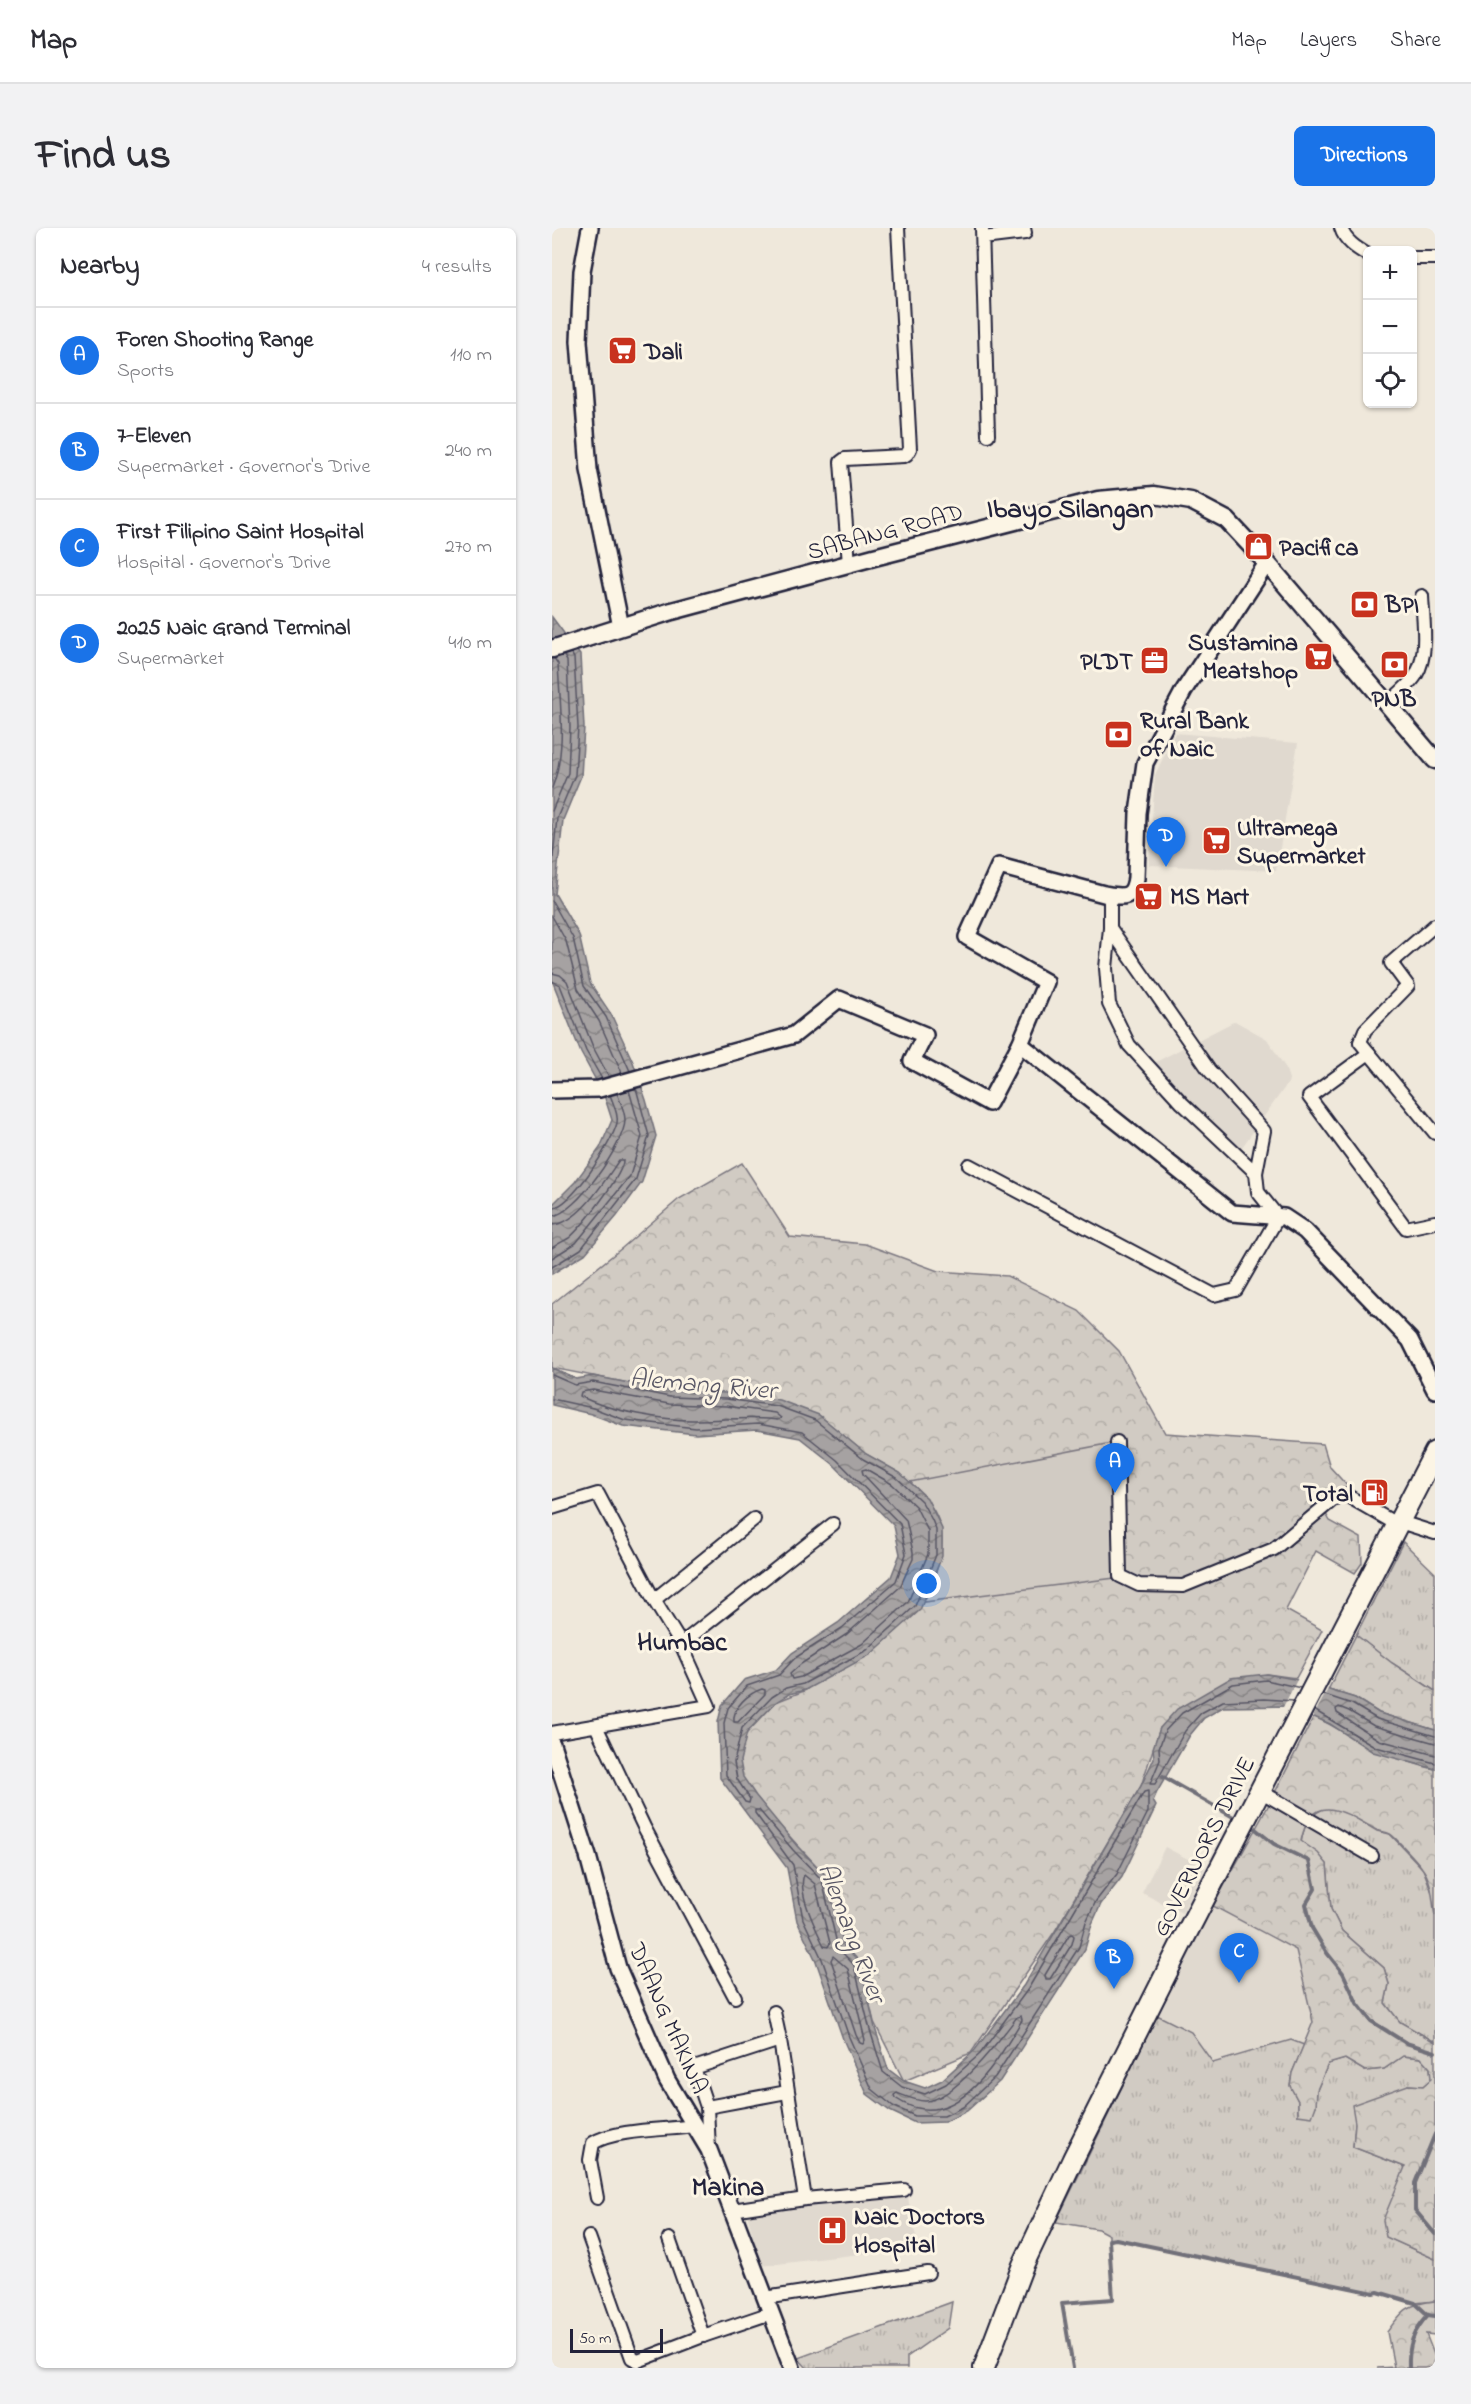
<!DOCTYPE html>
<html lang="en">
<head>
<meta charset="utf-8">
<style>
  :root { --surface:#fff; --page:#f2f2f3; --text:#2b2b33; --muted:#7c7c81; --line:#e1e1e2; --accent:#1a73e8 }
  body { margin:0; font-family:"Indie Flower",sans-serif; background:var(--page); color:var(--text) }
  .controls { position:absolute; right:18px; top:18px; display:grid; overflow:hidden; border-radius:9px; box-shadow:0 2px 4px #0004 }
  .controls button { width:54px; height:54px; display:grid; place-items:center; padding:0; border:0; border-bottom:2px solid var(--line); background:var(--surface); color:var(--text); font:30px sans-serif }
  .scale { position:absolute; left:18px; bottom:15px; width:93px; box-sizing:border-box; padding-left:6px; border:3px solid #22223b; border-top:0; font-size:16px; line-height:21px; white-space:nowrap; color:#22223b; -webkit-text-stroke:4px #fcf5e5; paint-order:stroke }
  .you { position:absolute; left:375px; top:1356px; width:21px; height:21px; margin:-15px; border:4px solid #fff; border-radius:50%; background:#1a73e8; box-shadow:0 0 0 9px #1a73e833 }
  .badge { display:grid; place-items:center; width:39px; height:39px; border-radius:50%; background:var(--accent); color:#fff; font-size:20px; font-weight:700 }
  .pin { position:absolute; translate:-50% -50px; filter:drop-shadow(0 2px 3px #0008) }
  .pin::after { content:''; position:absolute; top:32px; width:21px; height:18px; background:inherit; clip-path:polygon(0 0,100% 0,50% 100%) }
  .list { margin:0; padding:0; list-style:none }
  h2 { display:flex; justify-content:space-between; align-items:center; height:78px; margin:0; padding:0 24px; font-size:26px }
  h2 small { font-size:20px; font-weight:400; color:var(--muted) }
  .list li { display:grid; grid-template-columns:39px 1fr auto; gap:18px; align-items:center; box-sizing:border-box; height:96px; padding:0 24px; border-top:2px solid var(--line) }
  .list b { display:block; font-size:22px; white-space:nowrap }
  .list p { margin:0; font-size:20px; white-space:nowrap; color:var(--muted) }
  .list em { font-size:20px; font-style:normal; color:var(--muted) }
  .icon { flex:none; width:33px; height:33px; fill:none; stroke:currentColor; stroke-width:2; stroke-linecap:round; stroke-linejoin:round }
  .map { position:relative; flex:none; width:883px; height:2140px; overflow:hidden; border-radius:9px }
  header { display:flex; align-items:center; gap:36px; box-sizing:border-box; height:84px; padding:0 30px; background:var(--surface); border-bottom:2px solid var(--line) }
  header strong { font-size:28px }
  nav { display:flex; gap:33px; margin-inline-start:auto; font-size:21px }
  .intro { display:flex; align-items:center; justify-content:space-between; box-sizing:border-box; height:144px; padding:0 36px }
  h1 { margin:0; font-size:42px }
  .button { padding:15px 27px; border-radius:9px; background:var(--accent); color:#fff; font-size:21px; font-weight:700 }
  main { display:flex; gap:36px; padding:0 36px }
  aside { flex:1; background:var(--surface); border-radius:9px; box-shadow:0 2px 4px #0004 }
  .map>svg:first-child { display:block }
</style>
</head>
<body>
<header>
<strong>Map</strong>
<nav><a>Map</a><a>Layers</a><a>Share</a></nav>
</header>
<div class="intro"><h1>Find us</h1><a class="button">Directions</a></div>
<main>
<aside>
<h2>Nearby<small>4 results</small></h2>
<ul class="list">
<li><span class="badge">A</span><div><b>Foren Shooting Range</b><p>Sports</p></div><em>110 m</em></li>
<li><span class="badge">B</span><div><b>7-Eleven</b><p>Supermarket · Governor's Drive</p></div><em>240 m</em></li>
<li><span class="badge">C</span><div><b>First Filipino Saint Hospital</b><p>Hospital · Governor's Drive</p></div><em>270 m</em></li>
<li><span class="badge">D</span><div><b>2025 Naic Grand Terminal</b><p>Supermarket</p></div><em>410 m</em></li>
</ul>
</aside>
<div class="map">
<svg width="883" height="2140" viewBox="0 0 883 2140">
  <defs>
    <pattern id="grass-tufts" width="24" height="20" patternUnits="userSpaceOnUse" patternTransform="scale(1.5)"><rect width="24" height="20" fill="#d1cbc3"/><path d="M3 7l-1-3M5 7V3M7 7l1-3M15 17l-1-3M17 17v-4M19 17l1-3" fill="none" stroke="#b3aea8"/></pattern>
    <pattern id="forest-crowns" width="20" height="18" patternUnits="userSpaceOnUse" patternTransform="scale(1.5)"><rect width="20" height="18" fill="#d1cbc3"/><path d="M2 6a3 3 0 1 1 6 0M12 15a3 3 0 1 1 6 0" fill="none" stroke="#b3aea8"/></pattern>
    <pattern id="water-waves" width="16" height="10" patternUnits="userSpaceOnUse" patternTransform="scale(1.5)"><rect width="16" height="10" fill="#a6a2a2"/><path d="M0 5q4-4 8 0t8 0" fill="none" stroke="#878485"/></pattern>
  </defs>
  <rect width="100%" height="100%" fill="#efe8db"/>
  <filter id="ink" filterUnits="userSpaceOnUse"><feTurbulence type="fractalNoise" baseFrequency=".0167" numOctaves="2"/><feDisplacementMap in="SourceGraphic" scale="12" xChannelSelector="R" yChannelSelector="G"/><feConvolveMatrix kernelMatrix="1 2 1 2 8 2 1 2 1" color-interpolation-filters="sRGB"/></filter>
  <g filter="url(#ink)">
    <g fill="#e0d9cf">
      <path d="M623,505L746,515L724,643L597,637L603,547Z"/>
      <path d="M683,793L715,811L733,839L737,851L736,855L685,926L596,838Z"/>
      <path d="M613,1619L653,1640L630,1685L590,1665Z"/>
      <path d="M661,1678L744,1722L761,1794L752,1817L739,1812L660,1835L639,1804L605,1787Z"/>
      <path d="M355,1965L366,2019L209,2038L195,1986Z"/>
    </g>
    <g fill="url(#grass-tufts)" stroke="#7a767f" stroke-width="1.5">
      <path d="M851,1314L883,1345V1463L840,1435L804,1407Z"/>
      <path d="M776,1579L792,1583L825,1603L838,1606L871,1641L881,1667L883,1688V1814L848,1794L833,1775L837,1756L832,1740L790,1703L779,1681L775,1636L749,1614C753,1594 757,1586 776,1579Z"/>
      <path d="M605,1787L639,1804L661,1835L739,1812L752,1817L740,1845L738,1857L746,1873V1887L764,1878L765,1862L776,1836L793,1831L813,1843L832,1841L851,1828L869,1830L878,1840L879,1851L871,1858L856,1857L803,1895L801,1919L853,1939L835,2009L883,2031V2073L863,2075L827,2064L822,2065L564,2011L557,2012V2007L546,2001L504,1994Z"/>
      <path d="M400,2074L396,2100L355,2129V2140H255L246,2130Z"/>
    </g>
    <g fill="url(#forest-crowns)" stroke="#7a767f" stroke-width="1.5">
      <path d="M190,935L238,1009L313,1016L386,1043L455,1048L527,1083L567,1123L613,1205L771,1216L778,1239L799,1262L775,1263L766,1272L778,1293L809,1310L810,1335L803,1345L764,1323L734,1382L770,1402L744,1450L715,1446L608,1500L589,1558L503,1703L419,1825L352,1853L322,1794L307,1733L292,1718L275,1649L182,1548L194,1506L224,1474L254,1462L390,1328V1301L385,1290L348,1245L314,1226L269,1189L169,1165L118,1163L0,1140V1076L70,1020L127,971Z"/>
      <path d="M804,1407L840,1435L883,1463V1502L827,1485L803,1470L776,1462Z"/>
      <path d="M762,1488C801,1509 839,1532 883,1541V1688C880,1672 881,1654 870,1640C866,1634 843,1609 838,1606C833,1603 826,1604 821,1600C790,1582 759,1563 749,1613L766,1625L775,1636L779,1681L790,1703L832,1740L837,1756L833,1775L848,1794L883,1814V2031L834,2009L831,1992L853,1939L801,1919L803,1895L800,1877L856,1857L871,1858L879,1851L878,1840L869,1830L851,1828L832,1841L813,1843L793,1831L776,1836L765,1862L764,1878L760,1889L746,1887V1873L738,1858L740,1845L761,1794L744,1722L661,1678L715,1580Z"/>
      <path d="M883,2073V2107L874,2106L883,2129L881,2140H825L842,2139L835,2104C851,2082 855,2076 883,2073Z"/>
    </g>
    <path fill="#d1cbc3" stroke="#7a767f" stroke-width="1.5" d="M565,1214L571,1349L372,1374C394,1323 403,1296 358,1254Z"/>
    <g fill="url(#water-waves)" stroke="#716f79" stroke-width="1.5">
      <path d="M0,389L28,427L32,499L29,548L11,592L3,666L27,707L38,755L59,786L81,834L94,872L104,908L90,954L65,988L33,1026L0,1046V977L23,954L48,920L60,892L52,867L29,825L0,752Z"/>
      <path d="M0,1140L24,1151L41,1148L118,1163L174,1165L227,1172L267,1187L314,1226L348,1245L375,1270L390,1301V1328L368,1382L318,1427L253,1462L237,1466L224,1474L195,1504L188,1533L191,1549L204,1568L245,1618L275,1649L292,1718L308,1734L323,1800L336,1841L352,1853L373,1860L390,1852L423,1822L472,1757L589,1558L602,1530L601,1520L608,1500L625,1481L679,1450L714,1446L742,1451L803,1470L827,1485L883,1502V1541L821,1524L778,1496L737,1478L671,1479L652,1490L638,1507L605,1564L601,1573L604,1578L570,1649L549,1676L540,1696L533,1721L448,1853L415,1883L393,1894L363,1895L338,1883L315,1866L291,1811L264,1733L245,1693L235,1640L168,1550L166,1494L170,1477L192,1452L224,1442L240,1425L286,1395L339,1349L348,1326L342,1298L281,1236L248,1210L205,1202L144,1206L71,1198L39,1186L0,1177Z"/>
    </g>
    <path fill="#efe8db" d="M746,1450L777,1459L760,1491L736,1481H730Z"/>
    <g fill="none" stroke-linecap="round" stroke-linejoin="round">
      <g stroke="#575564" stroke-width="1.5">
        <path d="M0,560C15,522 8,476 6,436L2,430"/>
        <path d="M0,583L16,545L18,499L15,433L12,428"/>
        <path d="M0,639L5,590L23,547L26,499L22,430L19,425"/>
        <path d="M0,673L21,710L32,758L54,789L78,843"/>
        <path d="M0,688L14,713L26,761L47,793L70,845"/>
        <path d="M0,745L8,747L15,753L41,819L57,849"/>
        <path d="M0,753L8,757L34,823L50,851"/>
        <path d="M0,980C20,978 60,915 65,895C67,887 61,875 58,867"/>
        <path d="M0,988C23,987 73,915 73,892C73,883 68,873 65,865"/>
        <path d="M0,997C27,996 53,952 67,932H71C72,946 29,1000 17,1010C12,1013 5,1016 0,1020"/>
        <path d="M0,1030L24,1015L78,948L90,908L77,862"/>
        <path d="M0,1039L29,1021L84,951L97,908L84,860"/>
        <path d="M0,1147L23,1157L41,1154L118,1169L174,1171L225,1178L263,1192L311,1231L345,1250L370,1274L380,1292L384,1302V1327L363,1378L315,1422L251,1456L234,1460L220,1469L190,1500L182,1534L185,1551L198,1571L197,1575L193,1574L174,1547L172,1495L176,1480L195,1458L227,1447L243,1430L290,1400L344,1353L354,1326L348,1296L285,1232L250,1204L206,1196L144,1200L73,1192L41,1180L0,1171"/>
        <path d="M41,1162L117,1176L174,1178L223,1185L229,1190L226,1192C199,1188 173,1192 146,1192C114,1193 56,1183 28,1168L29,1164Z"/>
        <path d="M314,1241L340,1256L364,1279L376,1303V1326L356,1374L310,1416L249,1449L240,1451L238,1446L249,1436L295,1406L348,1359L361,1331V1324L354,1292L311,1246L310,1242Z"/>
        <path d="M210,1461L213,1462V1466L186,1494H182C180,1479 197,1465 210,1461Z"/>
        <path d="M770,1466L800,1476L825,1491L883,1508"/>
        <path d="M742,1473L712,1471L671,1473L649,1485L633,1503L603,1556H598L608,1532L607,1520L613,1503L630,1485L681,1456L714,1452L749,1460"/>
        <path d="M762,1482L824,1519L883,1535"/>
        <path d="M883,1515L822,1498L797,1483L787,1479L784,1481L785,1485L827,1512L883,1527"/>
        <path d="M596,1563V1584L565,1646L544,1673L534,1694L527,1719L443,1849L411,1879L392,1888H363L341,1878L320,1861L297,1809L270,1731L251,1691L241,1637L203,1585V1582H207L241,1622L270,1652L286,1720L302,1737L318,1802L331,1844L350,1859L373,1866L394,1856L428,1826L476,1761L592,1564Z"/>
        <path d="M252,1647L263,1656L278,1715L276,1719L272,1718C264,1701 245,1664 252,1647Z"/>
        <path d="M520,1706L522,1708L520,1716L498,1751H494L493,1747L517,1707Z"/>
        <path d="M281,1728L296,1741L313,1812L311,1816L308,1815L304,1807L279,1732Z"/>
        <path d="M465,1789L469,1788L470,1792C444,1835 402,1910 343,1870L342,1867L345,1865C353,1868 364,1873 373,1873C401,1874 449,1810 465,1789Z"/>
      </g>
      <g stroke="#716f79" stroke-width="4">
        <path d="M611,1549L683,1590"/>
        <path d="M701,1599L722,1616L757,1633L763,1661L754,1676L760,1700L775,1725L791,1745L805,1775L819,1793L854,1815L883,1824"/>
        <path d="M883,1906L863,1955V1982L883,2006"/>
        <path d="M0,2139L1,2140"/>
        <path d="M521,2140L510,2075L561,2071L557,2012L564,2011L822,2065L826,2064L863,2075L876,2087"/>
        <path d="M857,2140C856,2118 861,2103 876,2087L883,2088"/>
      </g>
      <defs>
        <g id="minor">
          <path d="M430,0L436,207"/>
          <path d="M789,0C793,13 804,20 816,27"/>
          <path d="M431,10L473,5L472,0"/>
          <path d="M860,30H883"/>
          <path d="M297,336L289,234L293,231L352,228L355,226L358,221L346,0"/>
          <path d="M834,477C844,468 857,458 864,447C877,425 871,392 870,368"/>
          <path d="M883,697L839,735L856,758L813,802L808,814L883,905"/>
          <path d="M558,700L554,740L557,776L577,817L630,875L704,945"/>
          <path d="M817,825L757,869L854,1000L883,994"/>
          <path d="M417,937L662,1067L684,1062L726,989L706,964L704,945L712,903L657,842L558,700V667"/>
          <path d="M565,1214L568,1348L587,1357L631,1358L722,1321L784,1269L794,1267L846,1297"/>
          <path d="M0,1280L46,1266L102,1372L129,1416L157,1478L0,1505"/>
          <path d="M848,1294L883,1305"/>
          <path d="M102,1372L202,1291"/>
          <path d="M129,1416L281,1296"/>
          <path d="M44,1498L92,1599L183,1769"/>
          <path d="M708,1563L820,1628"/>
          <path d="M222,1784L228,1812L253,1971"/>
          <path d="M155,1879L235,1864"/>
          <path d="M157,1922L155,1879L142,1840L228,1812"/>
          <path d="M45,1970L38,1932L41,1915C63,1901 115,1902 143,1898"/>
          <path d="M180,1982L253,1971L352,1962"/>
          <path d="M37,2009L80,2130L86,2133L151,2108L219,2085"/>
          <path d="M117,2011L151,2108"/>
          <path d="M213,2070L376,2045"/>
        </g>
        <g id="tertiary">
          <path d="M38,0L30,43L27,113L37,242L69,399"/>
          <path d="M468,816L680,985L732,989L753,1003L858,1112L883,1162"/>
          <path d="M0,862L47,861L242,807L287,771L373,807L360,833L437,875L468,816L494,754L415,709L447,638L552,666C570,669 581,672 584,650L586,585L593,535L632,462L715,335"/>
          <path d="M0,1516L36,1628L66,1740L115,1852L157,1922L240,2140"/>
        </g>
        <path id="secondary" d="M0,421L120,383L322,329L546,272L602,267L639,273L675,292L715,335L883,532"/>
        <path id="primary" d="M432,2140L471,2037L521,1931L630,1714L883,1224"/>
      </defs>
      <use href="#minor" stroke="#22223b" stroke-width="16"/>
      <use href="#tertiary" stroke="#22223b" stroke-width="20"/>
      <use href="#secondary" stroke="#22223b" stroke-width="21"/>
      <use href="#primary" stroke="#22223b" stroke-width="24"/>
      <use href="#minor" stroke="#fcf5e5" stroke-width="12"/>
      <use href="#tertiary" stroke="#fcf5e5" stroke-width="15"/>
      <use href="#secondary" stroke="#fcf5e5" stroke-width="16"/>
      <use href="#primary" stroke="#fcf5e5" stroke-width="20"/>
    </g>
  </g>
  <defs>
    <symbol id="supermarket-square" viewBox="-11 -11 22 22"><rect x="-9" y="-9" width="18" height="18" rx="4" fill="#c8321e" stroke="#fcf5e5"/><path d="M-6-5.5h2.5l.6 2H6L4.5 2H-2.5L-4.4-4H-6ZM-1.5 3.2a1.3 1.3 0 1 0 .1 0ZM3 3.2a1.3 1.3 0 1 0 .1 0Z" fill="#fff"/></symbol>
    <symbol id="shop-square" viewBox="-11 -11 22 22"><rect x="-9" y="-9" width="18" height="18" rx="4" fill="#c8321e" stroke="#fcf5e5"/><path d="M-5-2.5h2.3a2.7 3.5 0 0 1 5.4 0H5L5.5 6h-11ZM-1.5-2.5h3a1.5 2.3 0 0 0-3 0Z" fill="#fff"/></symbol>
    <symbol id="bank-square" viewBox="-11 -11 22 22"><rect x="-9" y="-9" width="18" height="18" rx="4" fill="#c8321e" stroke="#fcf5e5"/><path d="M-6-4H6V4H-6ZM0-2.3a2.3 2.3 0 1 0 0 4.6a2.3 2.3 0 1 0 0-4.6Z" fill="#fff"/></symbol>
    <symbol id="office-square" viewBox="-11 -11 22 22"><rect x="-9" y="-9" width="18" height="18" rx="4" fill="#c8321e" stroke="#fcf5e5"/><path d="M-6-3h4V-5.5h4V-3h4V5H-6ZM-1-4.5V-3h2v-1.5ZM-6 0V1H6V0Z" fill="#fff"/></symbol>
    <symbol id="fuel-square" viewBox="-11 -11 22 22"><rect x="-9" y="-9" width="18" height="18" rx="4" fill="#c8321e" stroke="#fcf5e5"/><path d="M-5.5-6h7V0h2V4h1.3V-2.5L3-4.5l.8-.8L6-3V5H2.5V1h-1V6h-7ZM-4.2-4.7v3.2H.2V-4.7Z" fill="#fff"/></symbol>
    <symbol id="hospital-square" viewBox="-11 -11 22 22"><rect x="-9" y="-9" width="18" height="18" rx="4" fill="#c8321e" stroke="#fcf5e5"/><path d="M-5-5h3v3.5h4V-5h3V5h-3V1.5h-4V5h-3Z" fill="#fff"/></symbol>
  </defs>
  <g fill-rule="evenodd">
    <use href="#supermarket-square" x="54" y="106" width="33" height="33"/>
    <use href="#shop-square" x="690" y="302" width="33" height="33"/>
    <use href="#bank-square" x="796" y="360" width="33" height="33"/>
    <use href="#supermarket-square" x="750" y="412" width="33" height="33"/>
    <use href="#office-square" x="586" y="416" width="33" height="33"/>
    <use href="#bank-square" x="826" y="420" width="33" height="33"/>
    <use href="#bank-square" x="550" y="490" width="33" height="33"/>
    <use href="#supermarket-square" x="648" y="596" width="33" height="33"/>
    <use href="#supermarket-square" x="580" y="652" width="33" height="33"/>
    <use href="#fuel-square" x="806" y="1248" width="33" height="33"/>
    <use href="#hospital-square" x="264" y="1986" width="33" height="33"/>
  </g>
  <g text-anchor="middle" stroke-width="6" stroke-linejoin="round" paint-order="stroke">
    <g font-size="24" font-weight="bold" fill="#22223b" stroke="#fcf5e5" text-anchor="start">
      <text x="92" y="131">Dali</text>
      <text x="727" y="327">Pacifica</text>
      <text x="833" y="384">BPI</text>
      <text x="746" y="422" text-anchor="end">Sustamina<tspan x="746" dy="28">Meatshop</tspan></text>
      <text x="581" y="441" text-anchor="end">PLDT</text>
      <text x="842" y="478" text-anchor="middle">PNB</text>
      <text x="588" y="500">Rural Bank<tspan x="588" dy="28">of Naic</tspan></text>
      <text x="685" y="607">Ultramega<tspan x="685" dy="28">Supermarket</tspan></text>
      <text x="618" y="676">MS Mart</text>
      <text x="801" y="1273" text-anchor="end">Total</text>
      <text x="302" y="1996">Naic Doctors<tspan x="302" dy="28">Hospital</tspan></text>
    </g>
    <g font-size="24" fill="#22223b" stroke="#fcf5e5">
      <text transform="translate(333 303) rotate(-15)" y="8">SABANG ROAD</text>
      <text transform="translate(651 1618) rotate(-63)" y="8">GOVERNOR'S DRIVE</text>
      <text transform="translate(117 1790) rotate(66)" y="8">DAANG MAKINA</text>
    </g>
    <g font-size="26" font-style="italic" fill="#575564" stroke="#fcf5e5">
      <text transform="translate(151 1155) rotate(5)" y="9">Alemang River</text>
      <text transform="translate(301 1704) rotate(69)" y="9">Alemang River</text>
    </g>
    <g font-size="26" font-weight="bold" fill="#22223b" stroke="#fcf5e5">
      <text x="130" y="1422">Humbac</text>
      <text x="176" y="1967">Makina</text>
    </g>
    <g font-size="27" font-weight="bold" fill="#22223b" stroke="#fcf5e5">
      <text x="518" y="289">Ibayo Silangan</text>
    </g>
  </g>
</svg>
<div class="controls">
<button>+</button>
<button>−</button>
<button><svg class="icon" aria-label="locate" viewBox="0 0 24 24"><circle cx="12" cy="12" r="6"/><path d="M12 2v4M12 18v4M2 12h4M18 12h4"/></svg></button>
</div>
<div class="scale">50 m</div>
<div class="you"></div>
<div class="pin badge" style="left:563px;top:1265px">A</div>
<div class="pin badge" style="left:562px;top:1761px">B</div>
<div class="pin badge" style="left:687px;top:1755px">C</div>
<div class="pin badge" style="left:614px;top:639px">D</div>
</div>
</main>
</body>
</html>
